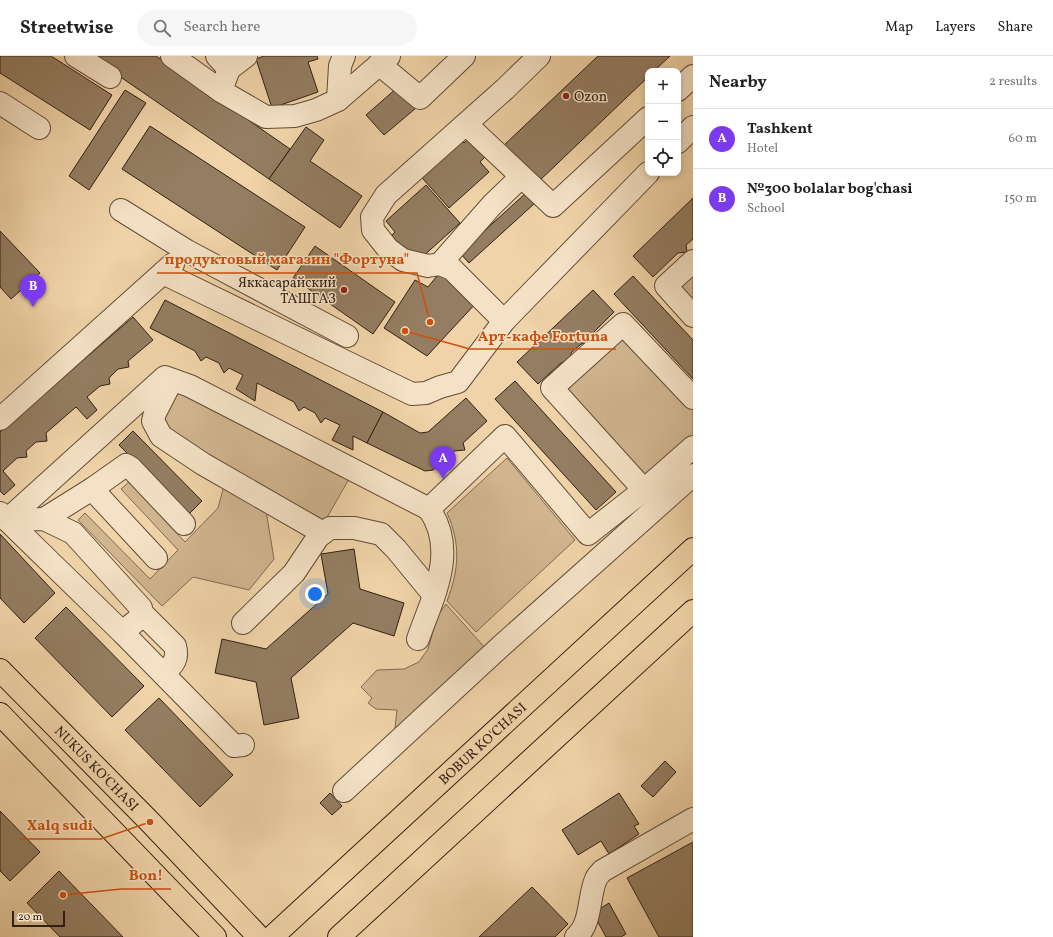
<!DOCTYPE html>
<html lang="en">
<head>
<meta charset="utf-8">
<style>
  :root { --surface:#fff; --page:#f6f6f6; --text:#222; --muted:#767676; --line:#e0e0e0; --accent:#7c3aed }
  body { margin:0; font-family:Vollkorn,serif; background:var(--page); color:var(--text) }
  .controls { position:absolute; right:12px; top:12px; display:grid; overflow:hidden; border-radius:8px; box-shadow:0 2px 6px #0003 }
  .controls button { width:36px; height:36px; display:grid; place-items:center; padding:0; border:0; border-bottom:1px solid var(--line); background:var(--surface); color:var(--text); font:20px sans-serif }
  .scale { position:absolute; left:12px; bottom:10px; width:53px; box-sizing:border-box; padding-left:4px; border:2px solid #312014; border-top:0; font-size:11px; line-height:14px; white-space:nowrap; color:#312014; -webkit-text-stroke:3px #f5e2c6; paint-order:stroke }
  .you { position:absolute; left:315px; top:538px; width:14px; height:14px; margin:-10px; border:3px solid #fff; border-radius:50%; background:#1a73e8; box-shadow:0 0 0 6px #1a73e833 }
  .badge { display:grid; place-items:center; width:26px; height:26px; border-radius:50%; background:var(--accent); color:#fff; font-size:13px; font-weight:700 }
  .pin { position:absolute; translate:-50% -33px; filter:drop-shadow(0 1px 2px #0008) }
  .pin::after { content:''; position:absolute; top:21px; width:14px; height:12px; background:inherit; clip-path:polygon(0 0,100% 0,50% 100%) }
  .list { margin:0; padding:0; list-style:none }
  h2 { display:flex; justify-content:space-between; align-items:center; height:52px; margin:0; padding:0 16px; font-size:17px }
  h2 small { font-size:13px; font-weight:400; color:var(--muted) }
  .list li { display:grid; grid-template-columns:26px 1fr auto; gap:12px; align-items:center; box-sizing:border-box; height:60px; padding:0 16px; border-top:1px solid var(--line) }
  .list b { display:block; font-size:15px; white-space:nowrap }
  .list p { margin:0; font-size:13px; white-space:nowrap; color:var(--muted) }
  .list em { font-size:13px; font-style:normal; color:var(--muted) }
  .icon { flex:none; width:22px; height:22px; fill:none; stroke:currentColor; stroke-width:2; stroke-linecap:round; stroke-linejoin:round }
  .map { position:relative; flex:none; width:693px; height:881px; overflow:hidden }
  header { display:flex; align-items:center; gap:24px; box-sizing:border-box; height:56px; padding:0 20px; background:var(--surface); border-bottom:1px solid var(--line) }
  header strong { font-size:19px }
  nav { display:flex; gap:22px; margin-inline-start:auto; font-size:14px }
  .search { width:280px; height:36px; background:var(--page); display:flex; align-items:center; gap:10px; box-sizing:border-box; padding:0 14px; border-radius:22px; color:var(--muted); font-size:15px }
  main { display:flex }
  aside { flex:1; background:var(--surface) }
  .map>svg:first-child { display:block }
</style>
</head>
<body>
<header>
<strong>Streetwise</strong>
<div class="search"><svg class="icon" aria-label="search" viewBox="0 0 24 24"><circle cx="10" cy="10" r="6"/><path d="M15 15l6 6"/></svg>Search here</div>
<nav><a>Map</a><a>Layers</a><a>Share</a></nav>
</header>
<main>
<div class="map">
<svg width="693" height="881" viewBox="0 0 693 881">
  <rect width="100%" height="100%" fill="#f0d3a8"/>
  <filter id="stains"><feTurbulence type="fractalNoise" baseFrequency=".005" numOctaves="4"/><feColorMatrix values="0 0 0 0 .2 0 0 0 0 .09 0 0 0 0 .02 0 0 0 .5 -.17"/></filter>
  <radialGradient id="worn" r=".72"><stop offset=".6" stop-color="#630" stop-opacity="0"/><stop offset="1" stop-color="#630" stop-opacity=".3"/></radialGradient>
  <g fill="#d0b58f" stroke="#806a52">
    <path d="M693,214V245L678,227Z"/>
    <path d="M625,276L693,353V381L646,423L565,330Z"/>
    <path d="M171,332L349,423L325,465L262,430L274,503L249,534L193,521L162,550L78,464L85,457L150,523L178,494L121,433L129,426L185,486L218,452L229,411L153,369Z"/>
    <path d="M507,402L575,484L476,576L447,545C459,514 461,488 447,457Z"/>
    <path d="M446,548L486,593L399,677L395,672L397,654L376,653L368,647L372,642L361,631L377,614L404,613L419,606L428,593L437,561Z"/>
  </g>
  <g fill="#947d61" stroke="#312014">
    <path d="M0,0H51L112,39L90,74L0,17Z"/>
    <path d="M90,0H156L290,93L269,123Z"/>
    <path d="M264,0H317L318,3L308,6L318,36L272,52L256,3Z"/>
    <path d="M598,0H670L654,15H648V21L536,128L501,92Z"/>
    <path d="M398,31L416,52L384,79L366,59Z"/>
    <path d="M125,34L146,47L89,134L69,120Z"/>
    <path d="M150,70L305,171L277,214L122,113Z"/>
    <path d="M306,71L324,84L310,105L362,140L340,172L269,123Z"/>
    <path d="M455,78L464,87L468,83L485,101L480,106L489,116L449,152L415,114Z"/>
    <path d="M426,129L460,167L420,203L411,194L407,198L391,180L395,176L386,165Z"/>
    <path d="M526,137L535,147L469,207L460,197Z"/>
    <path d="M693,142V183L686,189L687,196L678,197L653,221L633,200Z"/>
    <path d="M0,175L40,217L11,243L0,231Z"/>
    <path d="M315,190L395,246L373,278L293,222Z"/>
    <path d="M441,215L477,246L427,300L384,272L415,224L428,231Z"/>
    <path d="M633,220L693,284V323L614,238Z"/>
    <path d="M593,234L614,256L589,281L591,286L581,288L571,297L572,304L561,307L538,328L517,306Z"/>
    <path d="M165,244L383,356L367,387L353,380V394L332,384L340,369L325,362L321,367L315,357L304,351L299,355L294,346L257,327L255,345L236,333L243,319L229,312L224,317L219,307L206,301L201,305L195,295L150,272Z"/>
    <path d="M133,261L153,284L128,305L129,311L118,313L109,322L110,328L100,330L87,341L97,354L87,363L76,351L46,377L47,385L36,386L26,395L27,401L17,402L3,415L15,429L4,439L0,435V376Z"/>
    <path d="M515,325L616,436L596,454L495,343Z"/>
    <path d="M466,342L487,365L463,387L465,394L454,395L433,414L425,415L367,387L383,356L420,377L428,376Z"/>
    <path d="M133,375L202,445L188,459L119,389Z"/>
    <path d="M0,478L55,537L24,567L0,542Z"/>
    <path d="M354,493L360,533L404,547L394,580L353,567L291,622L299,662L264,669L256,626L215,617L222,583L266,593L328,538L321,498Z"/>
    <path d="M66,551L144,630L112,661L35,582Z"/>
    <path d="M159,642L233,719L200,751L125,674Z"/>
    <path d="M665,705L676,716L653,741L641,730Z"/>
    <path d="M330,737L342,750L332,759L320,747Z"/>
    <path d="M619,737L639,768L634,770L639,778L609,798L601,785L578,799L562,774Z"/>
    <path d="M0,755L40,796L10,825L0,815Z"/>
    <path d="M693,786V881H659L627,822Z"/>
    <path d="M59,815L123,881H60L27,847Z"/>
    <path d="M532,831L568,868L555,881H479Z"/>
    <path d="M609,847L626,878L621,881H606L593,857Z"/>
  </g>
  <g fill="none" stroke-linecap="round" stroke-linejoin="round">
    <defs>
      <g id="minor">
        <path d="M76,0L110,21"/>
        <path d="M172,0L221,35L229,13"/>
        <path d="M217,0L229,13L246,0"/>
        <path d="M379,8L420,42L464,0"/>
        <path d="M678,34L693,20"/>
        <path d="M221,35L266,61L295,60L316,54L338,44L389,0"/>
        <path d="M338,44L340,10L344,0"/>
        <path d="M0,47L39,72"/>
        <path d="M466,68L553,150L648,62"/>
        <path d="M678,86L693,71"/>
        <path d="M121,154L187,195L347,280"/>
        <path d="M693,205L666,230L693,260"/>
        <path d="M440,208L492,149L521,121"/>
        <path d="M163,217L412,338L426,337L440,331L458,326L504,265L648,117"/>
        <path d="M504,265L452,213L440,208L428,210L403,204L388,193L373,174L372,161L386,139L505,33L539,0"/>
        <path d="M172,324L155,357L153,365L161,380L203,408L323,477"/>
        <path d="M0,363L173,208"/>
        <path d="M92,433L126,409L131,412L184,468"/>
        <path d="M644,434L552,332L623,268L693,342"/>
        <path d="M0,457L7,464L165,321L190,330L429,453"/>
        <path d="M44,463L92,433L156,502"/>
        <path d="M7,464L44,463L73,477L141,552C144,566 127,567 124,578L234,690L243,689"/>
        <path d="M7,464L124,578"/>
        <path d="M142,557L175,590C179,604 172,609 164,618"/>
        <path d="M243,567L294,517L318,481L330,472H354L381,478L396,493L433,538"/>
        <path d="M418,583C433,540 458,495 429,453L505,380L588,478L644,434L693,391"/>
        <path d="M344,735L500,591L693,419"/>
        <path d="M576,881C592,867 588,841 596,823C597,820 600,818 602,815L693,763"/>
      </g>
      <g id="major">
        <path id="s1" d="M0,614L150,766L259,881"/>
        <path d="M0,658L215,881"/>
        <path id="s2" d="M272,881L693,493"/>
        <path d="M339,881L693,555"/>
      </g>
    </defs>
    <use href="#minor" stroke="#614d39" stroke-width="24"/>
    <use href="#major" stroke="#312014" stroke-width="24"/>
    <use href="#minor" stroke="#f5e2c6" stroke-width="22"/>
    <use href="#major" stroke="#f0d3a8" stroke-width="22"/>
  </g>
  <g fill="#8f2418" stroke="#f5e2c6" stroke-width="1.5">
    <circle cx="566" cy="40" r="4"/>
    <circle cx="344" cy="234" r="4"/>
  </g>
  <g text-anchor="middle" stroke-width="3" stroke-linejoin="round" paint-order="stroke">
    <g font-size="14" fill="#312014" stroke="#f5e2c6" text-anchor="start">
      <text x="574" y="45">Ozon</text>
      <text x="336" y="231" text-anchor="end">Яккасарайский<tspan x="336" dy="16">ТАШГАЗ</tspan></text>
    </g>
    <g font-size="14" fill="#312014" stroke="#f5e2c6">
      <text dy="5" stroke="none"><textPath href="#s2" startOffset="286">BOBUR KO'CHASI</textPath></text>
      <text dy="5" stroke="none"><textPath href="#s1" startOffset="138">NUKUS KO'CHASI</textPath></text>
    </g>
  </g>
  <path fill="none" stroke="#cd500d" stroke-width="1.5" d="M430 266L417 217H157M405 275L470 293H616M150 766L101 783H19M63 839L121 833H171"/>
  <g fill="#cd500d" stroke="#f5e2c6" stroke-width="1.5">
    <circle cx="430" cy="266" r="4"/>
    <circle cx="405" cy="275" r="4"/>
    <circle cx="150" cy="766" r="4"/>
    <circle cx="63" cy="839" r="4"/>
  </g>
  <g font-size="15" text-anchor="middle" font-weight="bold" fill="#cd500d" stroke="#f5e2c6" stroke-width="3" stroke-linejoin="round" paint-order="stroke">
    <text x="287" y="208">продуктовый магазин "Фортуна"</text>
    <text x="543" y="285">Арт-кафе Fortuna</text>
    <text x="60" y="774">Xalq sudi</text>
    <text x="146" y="824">Bon!</text>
  </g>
  <rect width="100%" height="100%" filter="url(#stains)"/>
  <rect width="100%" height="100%" fill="url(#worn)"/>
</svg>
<div class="controls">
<button>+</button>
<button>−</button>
<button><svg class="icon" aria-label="locate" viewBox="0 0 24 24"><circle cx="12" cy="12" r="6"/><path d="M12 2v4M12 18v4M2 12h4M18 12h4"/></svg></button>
</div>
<div class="scale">20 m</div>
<div class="you"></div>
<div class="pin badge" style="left:443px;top:423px">A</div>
<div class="pin badge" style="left:33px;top:251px">B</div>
</div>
<aside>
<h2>Nearby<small>2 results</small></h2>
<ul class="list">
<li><span class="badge">A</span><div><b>Tashkent</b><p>Hotel</p></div><em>60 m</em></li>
<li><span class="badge">B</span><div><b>№300 bolalar bog'chasi</b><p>School</p></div><em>150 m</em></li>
</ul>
</aside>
</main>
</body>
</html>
